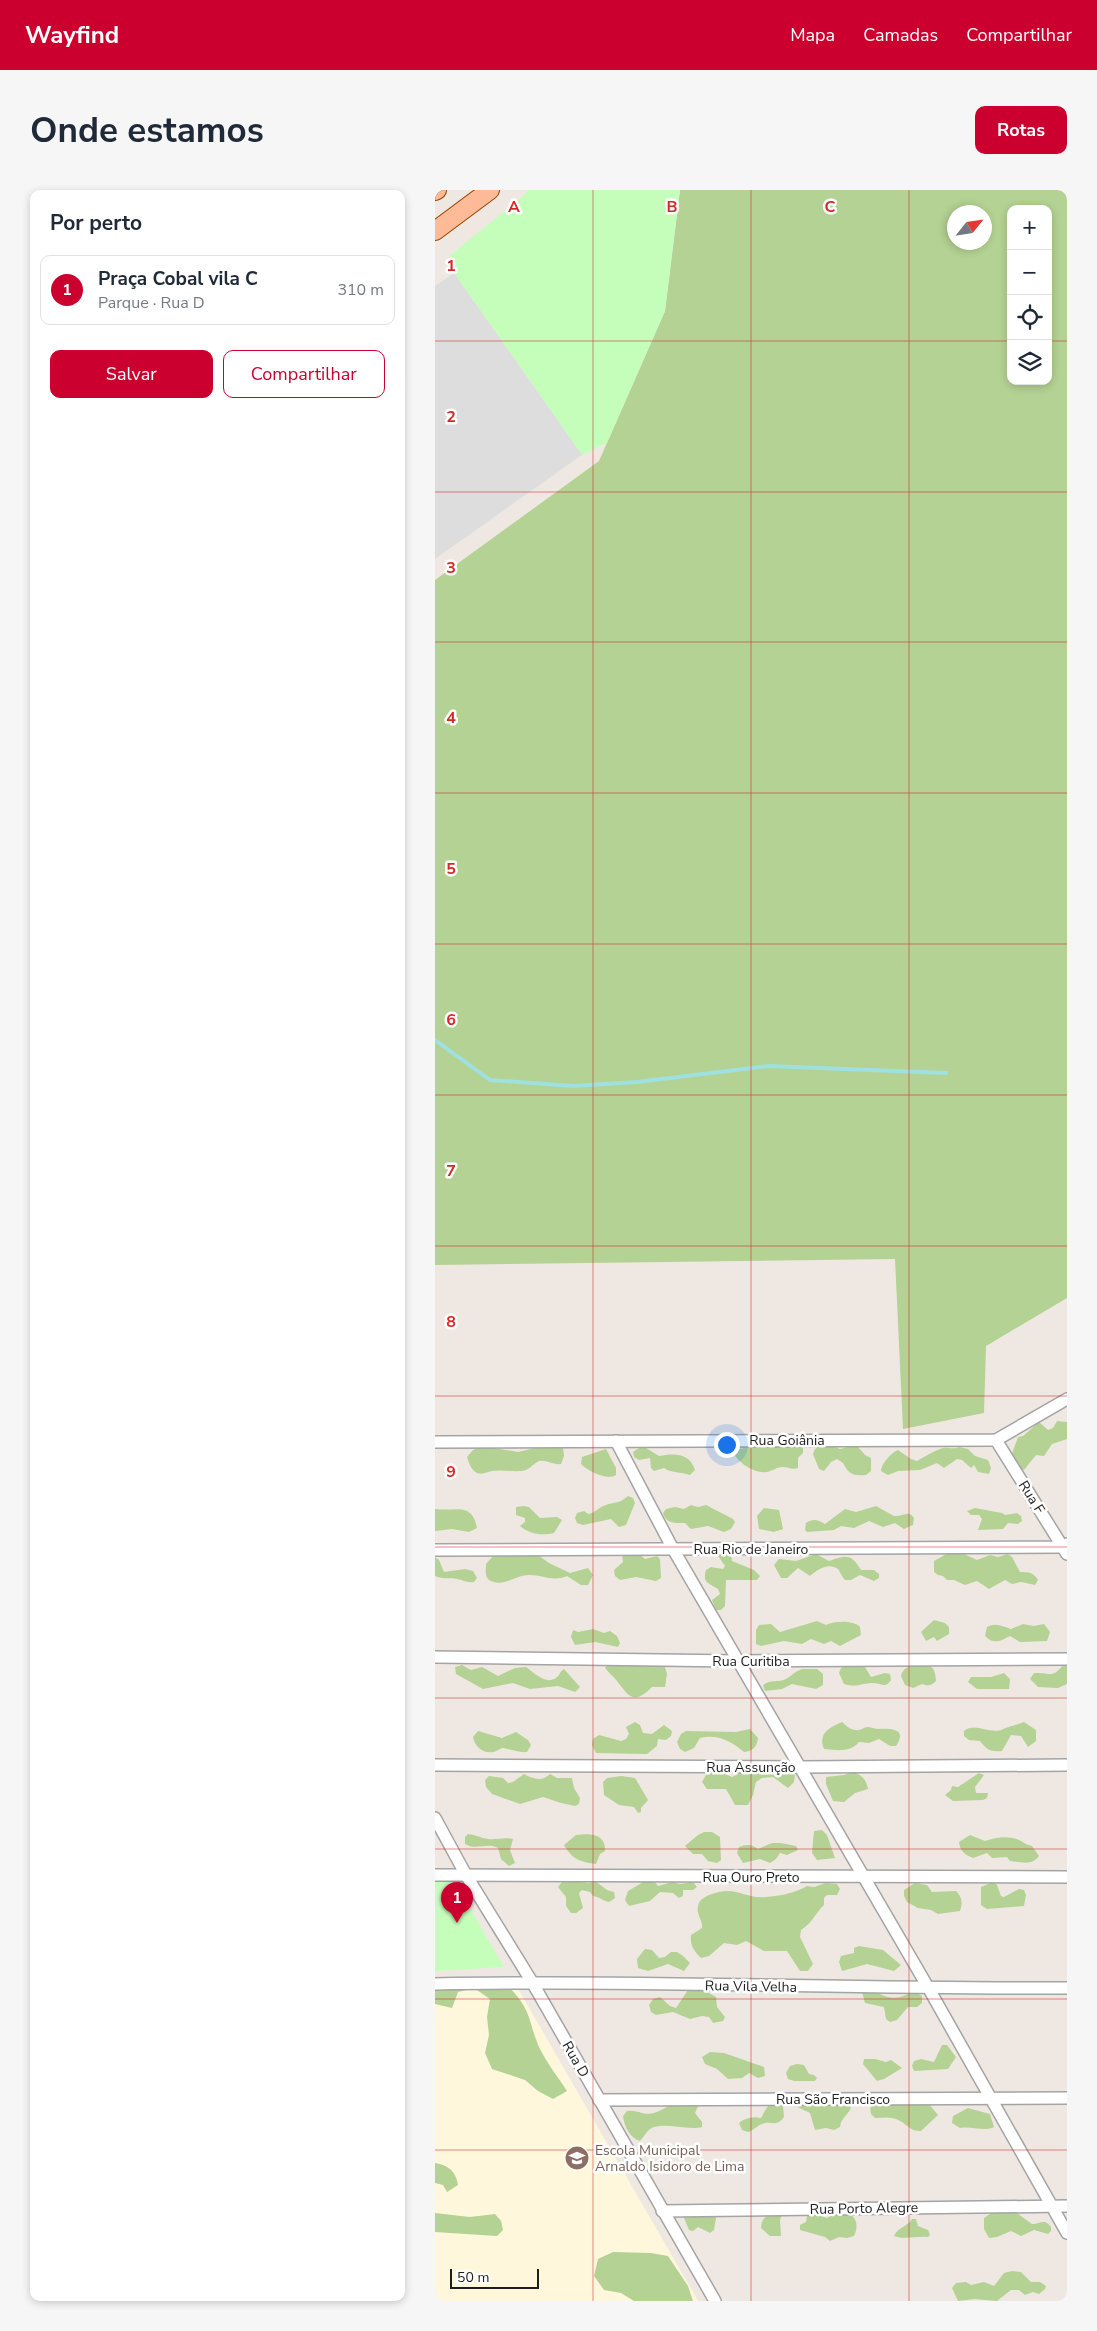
<!DOCTYPE html>
<html lang="pt">
<head>
<meta charset="utf-8">
<style>
  :root { --surface:#fff; --page:#f6f6f7; --text:#1f2937; --muted:#747a83; --line:#e0e1e3; --accent:#cb002e }
  body { margin:0; font-family:"Nunito Sans",sans-serif; background:var(--page); color:var(--text) }
  .controls { position:absolute; right:15px; top:15px; display:grid; overflow:hidden; border-radius:10px; box-shadow:0 2px 8px #0003 }
  .controls button { width:45px; height:45px; display:grid; place-items:center; padding:0; border:0; border-bottom:1px solid var(--line); background:var(--surface); color:var(--text); font:25px sans-serif }
  .compass { position:absolute; left:512px; top:15px; width:45px; height:45px; border-radius:50%; background:var(--surface); box-shadow:0 2px 8px #0003; rotate:60deg }
  .scale { position:absolute; left:15px; bottom:12px; width:89px; box-sizing:border-box; padding-left:5px; border:2px solid #1d1d1d; border-top:0; font-size:14px; line-height:18px; white-space:nowrap; color:#1d1d1d; -webkit-text-stroke:4px #fff; paint-order:stroke }
  .you { position:absolute; left:291px; top:1254px; width:18px; height:18px; margin:-12px; border:4px solid #fff; border-radius:50%; background:#1a73e8; box-shadow:0 0 0 8px #1a73e833 }
  .badge { display:grid; place-items:center; width:32px; height:32px; border-radius:50%; background:var(--accent); color:#fff; font-size:16px; font-weight:700 }
  .pin { position:absolute; translate:-50% -41px; filter:drop-shadow(0 1px 2px #0008) }
  .pin::after { content:''; position:absolute; top:26px; width:18px; height:15px; background:inherit; clip-path:polygon(0 0,100% 0,50% 100%) }
  .list { margin:0; padding:0; list-style:none }
  h2 { display:flex; justify-content:space-between; align-items:center; height:65px; margin:0; padding:0 20px; font-size:21px }
  h2 small { font-size:16px; font-weight:400; color:var(--muted) }
  .list li { display:grid; grid-template-columns:32px 1fr auto; gap:15px; align-items:center; box-sizing:border-box; height:70px; margin:0 10px 10px; padding:0 10px; border:1px solid var(--line); border-radius:10px }
  .list b { display:block; font-size:19px; white-space:nowrap }
  .list p { margin:0; font-size:16px; white-space:nowrap; color:var(--muted) }
  .list em { font-size:16px; font-style:normal; color:var(--muted) }
  .actions { display:flex; gap:10px; padding:15px 20px }
  .actions a { flex:1; padding:11px 0; border:1px solid var(--accent); border-radius:10px; text-align:center; font-size:18px; color:var(--accent) }
  .actions .main { background:var(--accent); color:#fff }
  .icon { flex:none; width:28px; height:28px; fill:none; stroke:currentColor; stroke-width:2; stroke-linecap:round; stroke-linejoin:round }
  .map { position:relative; flex:none; width:632px; height:2111px; overflow:hidden; border-radius:10px }
  header { display:flex; align-items:center; gap:30px; box-sizing:border-box; height:70px; padding:0 25px; background:var(--accent); color:#fff }
  header strong { font-size:24px }
  nav { display:flex; gap:28px; margin-inline-start:auto; font-size:18px }
  .intro { display:flex; align-items:center; justify-content:space-between; box-sizing:border-box; height:120px; padding:0 30px }
  h1 { margin:0; font-size:35px }
  .button { padding:12px 22px; border-radius:10px; background:var(--accent); color:#fff; font-size:18px; font-weight:700 }
  main { display:flex; gap:30px; padding:0 30px }
  aside { flex:1; background:var(--surface); border-radius:10px; box-shadow:0 2px 8px #0003 }
  .map>svg:first-child { display:block }
</style>
</head>
<body>
<header>
<strong>Wayfind</strong>
<nav><a>Mapa</a><a>Camadas</a><a>Compartilhar</a></nav>
</header>
<div class="intro"><h1>Onde estamos</h1><a class="button">Rotas</a></div>
<main>
<aside>
<h2>Por perto<small></small></h2>
<ul class="list">
<li><span class="badge">1</span><div><b>Praça Cobal vila C</b><p>Parque · Rua D</p></div><em>310 m</em></li>
</ul>
<div class="actions"><a class="main">Salvar</a><a>Compartilhar</a></div>
</aside>
<div class="map">
<svg width="632" height="2111" viewBox="0 0 632 2111">
  <rect width="100%" height="100%" fill="#efe8e2"/>
  <path fill="#fff7dc" d="M82,1797L263,2111H0V1799Z"/>
  <g fill="#b4d293" fill-rule="evenodd">
    <path d="M245,0H632V1108L551,1156L549,1223L468,1239L460,1069L0,1075V390L164,271L230,121ZM576,19H613V191H576ZM520,22H550V52H520Z"/>
    <path d="M622,1231L632,1232V1249L617,1254L609,1266L601,1265L589,1280C570,1270 578,1263 583,1247L588,1246L604,1232L613,1240L618,1238Z"/>
    <path d="M359,1252L368,1258V1263L363,1268V1278C357,1280 353,1277 347,1277C342,1277 337,1281 332,1282C320,1284 303,1273 299,1263L302,1259Z"/>
    <path d="M391,1253L405,1259L417,1256L423,1257L430,1265L436,1268V1281L431,1285C417,1286 414,1284 408,1273L402,1269L396,1272L389,1281L384,1279L378,1264L380,1259Z"/>
    <path d="M47,1256L83,1262L109,1256L128,1258L129,1266L126,1274C118,1275 112,1270 104,1271C99,1273 96,1278 91,1280C82,1283 67,1279 57,1281C52,1282 48,1285 42,1283C36,1280 34,1273 32,1267L38,1260Z"/>
    <path d="M524,1257L533,1259L540,1266L553,1270L556,1278L554,1284L543,1282L539,1275L536,1278L527,1270L522,1269L509,1278L502,1273L485,1280L463,1281L453,1285L446,1281C446,1274 457,1262 463,1260L476,1269L482,1271C491,1266 500,1260 508,1258C514,1257 518,1260 524,1257Z"/>
    <path d="M204,1258H211L224,1266C239,1263 255,1263 260,1280L255,1285C246,1282 235,1283 229,1278L219,1281L216,1278L215,1268L204,1270L199,1267L198,1262Z"/>
    <path d="M171,1259L181,1278V1285C172,1291 153,1281 146,1274L147,1267Z"/>
    <path d="M193,1306L198,1308L200,1313L191,1335L184,1337L176,1329L148,1335L142,1333L140,1328L142,1323L149,1321L153,1324C160,1323 164,1317 171,1315C182,1311 182,1315 193,1306Z"/>
    <path d="M256,1315L263,1317L271,1315L298,1329L300,1332L296,1339L289,1342L273,1336L256,1339L250,1333C240,1333 231,1334 228,1323L231,1319L240,1317L249,1319Z"/>
    <path d="M89,1316L94,1317L105,1328L122,1327L127,1330L119,1343C107,1346 94,1344 85,1336L90,1332V1328L81,1325V1317Z"/>
    <path d="M441,1316L459,1326C467,1327 474,1319 479,1328L478,1335L469,1339L460,1333L448,1337L434,1331L419,1338L406,1336L399,1340L372,1342L370,1340L371,1333C379,1328 382,1330 390,1334L410,1319L421,1322Z"/>
    <path d="M329,1318L344,1320L348,1339L339,1342L324,1339L322,1326Z"/>
    <path d="M540,1318L567,1323L570,1325L582,1323L586,1326L587,1331L583,1334L573,1333L568,1339L543,1340L547,1329L544,1325H536L532,1321Z"/>
    <path d="M0,1319C20,1322 37,1311 42,1338L34,1342L17,1339L0,1341Z"/>
    <path d="M295,1360L297,1371L319,1380L325,1386L322,1390H291L290,1416L286,1420H281L277,1410L285,1404L283,1399C274,1393 267,1393 271,1380L276,1377L288,1379L290,1376L281,1363Z"/>
    <path d="M75,1361L100,1363L114,1373L135,1383L153,1378L158,1385L153,1395H146L132,1386C118,1392 108,1385 94,1385C81,1385 69,1397 56,1391C49,1388 51,1380 51,1374L58,1366Z"/>
    <path d="M202,1362L210,1369L222,1366L225,1369L226,1388L221,1391L201,1387L185,1390L180,1386L179,1380L188,1372L187,1364Z"/>
    <path d="M513,1363H527L542,1370L555,1365L563,1367L573,1364L577,1367L585,1382C594,1382 598,1382 603,1390L600,1395L586,1392L577,1394L570,1390L554,1399L542,1391L530,1395L519,1390H512L508,1386L503,1385L499,1382V1371Z"/>
    <path d="M381,1364L394,1371C411,1365 416,1363 426,1380H439L444,1384V1388L439,1391L425,1385L416,1390H410C407,1387 405,1382 403,1379C393,1372 382,1380 375,1386L363,1378L352,1388H346L339,1375L344,1369L361,1371Z"/>
    <path d="M0,1367L4,1370L9,1382L30,1379L38,1381L42,1388L39,1392C31,1393 29,1390 22,1389C15,1387 11,1390 0,1386Z"/>
    <path d="M499,1430L510,1433L514,1437V1444L502,1451L499,1447L491,1451L486,1442Z"/>
    <path d="M382,1431L391,1435C400,1431 418,1430 425,1437L426,1445L405,1456L396,1451L389,1454L376,1449L367,1454L349,1451L326,1456L321,1454V1440L324,1435L336,1434L345,1442Z"/>
    <path d="M588,1434L599,1436L609,1434L615,1442L612,1451L585,1452L575,1446C565,1451 559,1455 550,1446L552,1437C561,1432 567,1436 576,1439Z"/>
    <path d="M158,1439L169,1443L175,1441L182,1446L185,1453L183,1457L160,1452L140,1455L136,1447L138,1440L143,1442Z"/>
    <path d="M174,1472L229,1474L232,1484L230,1497H217C199,1515 194,1507 182,1491C178,1486 174,1483 170,1478Z"/>
    <path d="M630,1473H632V1494L623,1498L603,1497L595,1489L599,1483C617,1482 616,1490 630,1473Z"/>
    <path d="M27,1475L36,1480L47,1477L63,1486L80,1478L91,1477C99,1483 114,1498 124,1485C125,1483 126,1481 129,1479L145,1497L140,1502L123,1496L95,1499L78,1493L48,1499L21,1484L20,1477Z"/>
    <path d="M411,1475L430,1477L436,1487L450,1483L455,1484L456,1490C450,1499 447,1493 438,1493C426,1493 422,1498 409,1494L404,1483L406,1478Z"/>
    <path d="M493,1475C500,1478 500,1483 501,1491C496,1496 493,1496 487,1494L478,1498L470,1495L466,1486C469,1473 482,1477 493,1475Z"/>
    <path d="M368,1479H382L388,1484V1495L381,1499L357,1494L347,1499L330,1501L328,1495C336,1489 343,1493 351,1489C358,1485 360,1481 368,1479Z"/>
    <path d="M569,1483L575,1489L574,1499H542L533,1492L536,1487H556Z"/>
    <path d="M200,1532L205,1535L208,1543L217,1544L229,1535L237,1541L236,1546L231,1550L223,1549L222,1556L212,1564L161,1563L157,1555L158,1549L164,1545L186,1551L191,1549L194,1544L191,1537Z"/>
    <path d="M407,1532C412,1536 415,1540 421,1540C425,1541 427,1538 432,1537C436,1537 440,1539 444,1539C456,1538 473,1539 461,1556H455L444,1549L434,1553L424,1552C415,1563 402,1560 389,1559C383,1543 394,1538 407,1532Z"/>
    <path d="M589,1532L601,1540V1551L593,1557L586,1546L576,1545L567,1561C555,1562 552,1560 545,1551L534,1550L529,1546V1541C540,1532 553,1544 566,1540C573,1537 581,1535 589,1532Z"/>
    <path d="M315,1539L323,1548C322,1557 318,1561 309,1562C296,1551 282,1544 265,1548L259,1558L250,1562L245,1559L242,1552L246,1544L251,1541L301,1542Z"/>
    <path d="M43,1541L67,1548L81,1542L93,1550L96,1555L92,1562C84,1563 72,1558 67,1558C64,1559 62,1561 59,1562C48,1564 40,1557 38,1547Z"/>
    <path d="M315,1578H350L360,1585L359,1592L353,1598L338,1587L327,1588L321,1592L318,1605L313,1615H300L291,1599H272L267,1592L271,1585L283,1581L297,1587Z"/>
    <path d="M418,1582C427,1585 431,1589 433,1599L420,1603L409,1612L398,1611L391,1594V1587L409,1585Z"/>
    <path d="M544,1583L549,1585L540,1597L541,1603H553L552,1608L548,1610L518,1611L510,1605L516,1600L517,1596L523,1597Z"/>
    <path d="M89,1584C98,1589 107,1592 115,1584L122,1588H137L139,1598L145,1608L144,1614L140,1616L126,1613L108,1607L85,1614L57,1604L51,1597L50,1590L54,1586L68,1588L73,1593L78,1592Z"/>
    <path d="M186,1586L200,1588L213,1610L206,1618V1622L203,1623L199,1617L184,1615L169,1605L168,1592L172,1588Z"/>
    <path d="M387,1640L392,1645L400,1668L382,1670L377,1663L379,1641Z"/>
    <path d="M269,1642H277L285,1647L286,1670L282,1673L273,1671L267,1664H258L250,1656L263,1645Z"/>
    <path d="M33,1644C41,1645 46,1648 53,1649C62,1650 69,1647 78,1649L75,1660L80,1673L74,1676L66,1669L63,1658C52,1652 41,1661 30,1654V1647Z"/>
    <path d="M141,1645C156,1643 171,1644 170,1661L165,1664L161,1674C145,1672 137,1669 129,1655Z"/>
    <path d="M535,1645L550,1651C562,1647 575,1645 586,1651C591,1654 592,1655 597,1656L604,1666C597,1676 586,1672 575,1671L572,1667L557,1668L552,1663L538,1668C530,1665 525,1661 524,1652Z"/>
    <path d="M337,1653H346L361,1656L363,1660L352,1665L345,1663L341,1669L335,1673L325,1669L308,1673L302,1663L304,1657C311,1654 317,1654 323,1659Z"/>
    <path d="M135,1690L154,1693L160,1691L172,1700L179,1702L180,1708L174,1712C168,1711 165,1707 158,1706L155,1702L147,1700L144,1703L148,1718L141,1723H136L131,1716V1707L123,1697L128,1691Z"/>
    <path d="M218,1690L223,1696L237,1692L245,1694L258,1692L262,1697L258,1700H248V1706L244,1708L238,1703L225,1702L215,1711L194,1716L190,1710L193,1701L210,1691Z"/>
    <path d="M558,1692L562,1695L566,1706L569,1707L584,1699L589,1700L591,1705L589,1716L552,1719L546,1715V1697Z"/>
    <path d="M391,1693L402,1694L405,1699L402,1705H392L389,1708V1715C380,1724 377,1733 366,1740L365,1747L378,1774L373,1781H365L352,1761H329L311,1751L302,1755L289,1753L274,1766L266,1768C259,1761 255,1756 256,1745L267,1738C268,1730 261,1725 263,1716C264,1710 268,1708 274,1705C301,1694 308,1709 331,1707C345,1706 360,1703 372,1696L379,1697Z"/>
    <path d="M480,1693L492,1695L497,1702L521,1701C527,1707 528,1713 525,1721L503,1724L496,1720L483,1718L472,1712L469,1706V1700Z"/>
    <path d="M424,1756L448,1760L466,1775L459,1781L432,1774L407,1781L404,1772L406,1766L419,1763V1758Z"/>
    <path d="M210,1759L217,1760L224,1768L230,1767L236,1762H242L248,1766L255,1773L249,1781L233,1774L213,1781L203,1778L202,1769Z"/>
    <path d="M0,1798H75C97,1821 93,1831 104,1857C111,1872 123,1887 132,1901L118,1909L103,1901L90,1890L57,1879L50,1863L54,1845L52,1827L55,1809L39,1798L23,1802L17,1818L0,1814Z"/>
    <path d="M260,1799L269,1800L281,1807L282,1817L290,1827L288,1831L278,1833L274,1827L267,1826L255,1829L238,1822L221,1825L216,1822L214,1815L218,1809L225,1807L235,1816L241,1818L253,1800Z"/>
    <path d="M440,1801C453,1810 465,1810 478,1801L487,1806V1813L482,1817H473L462,1830L455,1832L451,1829L449,1817L430,1813L427,1802Z"/>
    <path d="M507,1855H512L521,1867L513,1879L479,1881L477,1876L479,1871L486,1869L499,1872Z"/>
    <path d="M275,1862L289,1863L329,1877L330,1886L323,1888L314,1883L307,1888L293,1889L282,1879L270,1874L267,1867Z"/>
    <path d="M429,1869H440L451,1872L456,1870L467,1878L449,1889L442,1891L428,1874Z"/>
    <path d="M362,1874L369,1875L374,1884L379,1885L382,1888L380,1891H359L353,1889L351,1883L355,1876Z"/>
    <path d="M260,1903L264,1906L266,1910L260,1923L267,1932V1937C252,1941 226,1931 215,1939C211,1942 208,1948 205,1951C195,1948 189,1936 188,1926L192,1921C202,1919 209,1926 219,1923C233,1919 245,1906 260,1903Z"/>
    <path d="M344,1911L348,1916L349,1927C341,1938 336,1930 327,1934C322,1936 319,1940 313,1942L307,1940L304,1933C310,1928 318,1926 326,1928C331,1919 333,1912 344,1911Z"/>
    <path d="M360,1912H412L416,1917C414,1925 406,1927 405,1937L399,1940L391,1938L380,1940L375,1923L358,1915Z"/>
    <path d="M455,1912L494,1914L503,1925L486,1941C475,1941 474,1936 465,1931C457,1926 448,1928 440,1928L436,1924L435,1918L442,1913L451,1916Z"/>
    <path d="M533,1918L555,1924L559,1937C550,1942 536,1936 525,1938L517,1933L518,1926Z"/>
    <path d="M0,1973C13,1975 21,1981 23,1995L12,2002L8,1995L0,1993Z"/>
    <path d="M349,2018L345,2030L346,2046H335L326,2038C326,2025 338,2022 349,2018Z"/>
    <path d="M407,2019C418,2024 426,2032 419,2046L412,2048L404,2047L395,2051L390,2047L365,2040V2035L371,2032L372,2026L378,2023L392,2028Z"/>
    <path d="M579,2021L597,2034C606,2034 609,2028 616,2037V2041L613,2044L599,2040L586,2046L576,2041L562,2047L554,2048L549,2039V2028L558,2022Z"/>
    <path d="M0,2023L35,2027L60,2024L66,2031L68,2040L62,2046L0,2042Z"/>
    <path d="M252,2023H277L281,2028L279,2040L275,2043L263,2037L258,2041L254,2040L249,2028Z"/>
    <path d="M477,2029H481L483,2036L493,2040L495,2045L493,2047C481,2046 469,2050 459,2046C463,2037 472,2037 477,2029Z"/>
    <path d="M178,2062L216,2063L233,2066L253,2096L258,2111H199L186,2103L169,2100L159,2086L163,2069Z"/>
    <path d="M577,2081L586,2082L596,2092H605L611,2096L610,2099L604,2104L598,2102L590,2105L584,2100H576L562,2111L540,2109L523,2111L517,2098L521,2093L531,2092L536,2095L549,2092L559,2096L569,2083Z"/>
  </g>
  <g fill="#c5febb">
    <path d="M93,0H245L230,121L172,253L147,265L19,83L14,66L87,7Z"/>
    <path d="M0,1689H18L69,1777L0,1781Z"/>
  </g>
  <path fill="#ddd" d="M19,83L147,265L0,369V96Z"/>
  <g fill="none" stroke-linecap="round" stroke-linejoin="round">
    <path stroke="#9fe1e1" stroke-width="4" d="M0,850L55,890L138,896L202,892L334,876L511,883"/>
    <defs>
      <g id="minor">
        <path d="M561,1250L632,1364"/>
        <path d="M181,1251L238,1359L494,1799L632,2043"/>
        <path d="M0,1252L561,1250L632,1209"/>
        <path d="M0,1360L628,1357L632,1354"/>
        <path d="M0,1467L302,1471L632,1469"/>
        <path d="M0,1575L366,1577L632,1575"/>
        <path d="M0,1628L31,1685L97,1792L280,2111"/>
        <path d="M0,1685L632,1687"/>
        <path d="M0,1794C211,1790 421,1799 632,1798"/>
        <path d="M164,1910L632,1908"/>
        <path d="M227,2021L632,2016"/>
      </g>
      <g id="primary">
        <path d="M0,1L2,0"/>
        <path d="M0,41L55,0"/>
      </g>
    </defs>
    <use href="#minor" stroke="#a4a4a4" stroke-width="14"/>
    <use href="#primary" stroke="#974300" stroke-width="20"/>
    <use href="#minor" stroke="#fff" stroke-width="11"/>
    <use href="#primary" stroke="#ffbb98" stroke-width="18"/>
  </g>
  <path fill="none" stroke="#d62828" stroke-width="1" stroke-opacity="0.55" d="M158,0V2111M316,0V2111M474,0V2111M0,151H576M613,151H632M0,302H632M0,452H632M0,603H632M0,754H632M0,905H632M0,1056H632M0,1206H632M0,1357H632M0,1508H632M0,1659H632M0,1809H632M0,1960H632"/>
  <defs>
    <symbol id="school-disc" viewBox="-11 -11 22 22"><circle r="9.5" fill="#8d6e63" stroke="#fff"/><path d="M0-5L7-2L0 1L-7-2ZM-4 1L0 2.5L4 1V4Q0 6-4 4Z" fill="#fff"/></symbol>
  </defs>
  <g fill-rule="evenodd">
    <use href="#school-disc" x="128" y="1954" width="28" height="28"/>
  </g>
  <g text-anchor="middle" stroke-width="5" stroke-linejoin="round" paint-order="stroke">
    <g font-size="14" fill="#1d1d1d" stroke="#fff">
      <text x="352" y="1255">Rua Goiânia</text>
      <text transform="translate(597 1307) rotate(58)" y="5">Rua F</text>
      <text x="316" y="1364">Rua Rio de Janeiro</text>
      <text x="316" y="1476">Rua Curitiba</text>
      <text x="316" y="1582">Rua Assunção</text>
      <text x="316" y="1692">Rua Ouro Preto</text>
      <text transform="translate(316 1796) rotate(1)" y="5">Rua Vila Velha</text>
      <text transform="translate(141 1869) rotate(60)" y="5">Rua D</text>
      <text x="398" y="1914">Rua São Francisco</text>
      <text transform="translate(429 2018) rotate(-1)" y="5">Rua Porto Alegre</text>
    </g>
    <g font-size="14" fill="#785e54" stroke="#fff" text-anchor="start">
      <text x="160" y="1965">Escola Municipal<tspan x="160" dy="16">Arnaldo Isidoro de Lima</tspan></text>
    </g>
  </g>
  <g font-size="16" text-anchor="middle" font-weight="bold" fill="#d62828" stroke="#fff" stroke-width="5" stroke-linejoin="round" paint-order="stroke">
    <text x="79" y="22">A</text>
    <text x="237" y="22">B</text>
    <text x="395" y="22">C</text>
    <text x="16" y="81">1</text>
    <text x="16" y="232">2</text>
    <text x="16" y="383">3</text>
    <text x="16" y="533">4</text>
    <text x="16" y="684">5</text>
    <text x="16" y="835">6</text>
    <text x="16" y="986">7</text>
    <text x="16" y="1137">8</text>
    <text x="16" y="1287">9</text>
  </g>
</svg>
<div class="controls">
<button>+</button>
<button>−</button>
<button><svg class="icon" aria-label="locate" viewBox="0 0 24 24"><circle cx="12" cy="12" r="6"/><path d="M12 2v4M12 18v4M2 12h4M18 12h4"/></svg></button>
<button><svg class="icon" aria-label="layers" viewBox="0 0 24 24"><path d="M12 4l9 5-9 5-9-5zM3 14l9 5 9-5"/></svg></button>
</div>
<svg class="compass" viewBox="-18 -18 36 36"><path d="M0-13l5 13h-10z" fill="#e53935"/><path d="M0 13l5-13h-10z" fill="#747a83"/></svg>
<div class="scale">50 m</div>
<div class="you"></div>
<div class="pin badge" style="left:22px;top:1733px">1</div>
</div>
</main>
</body>
</html>
